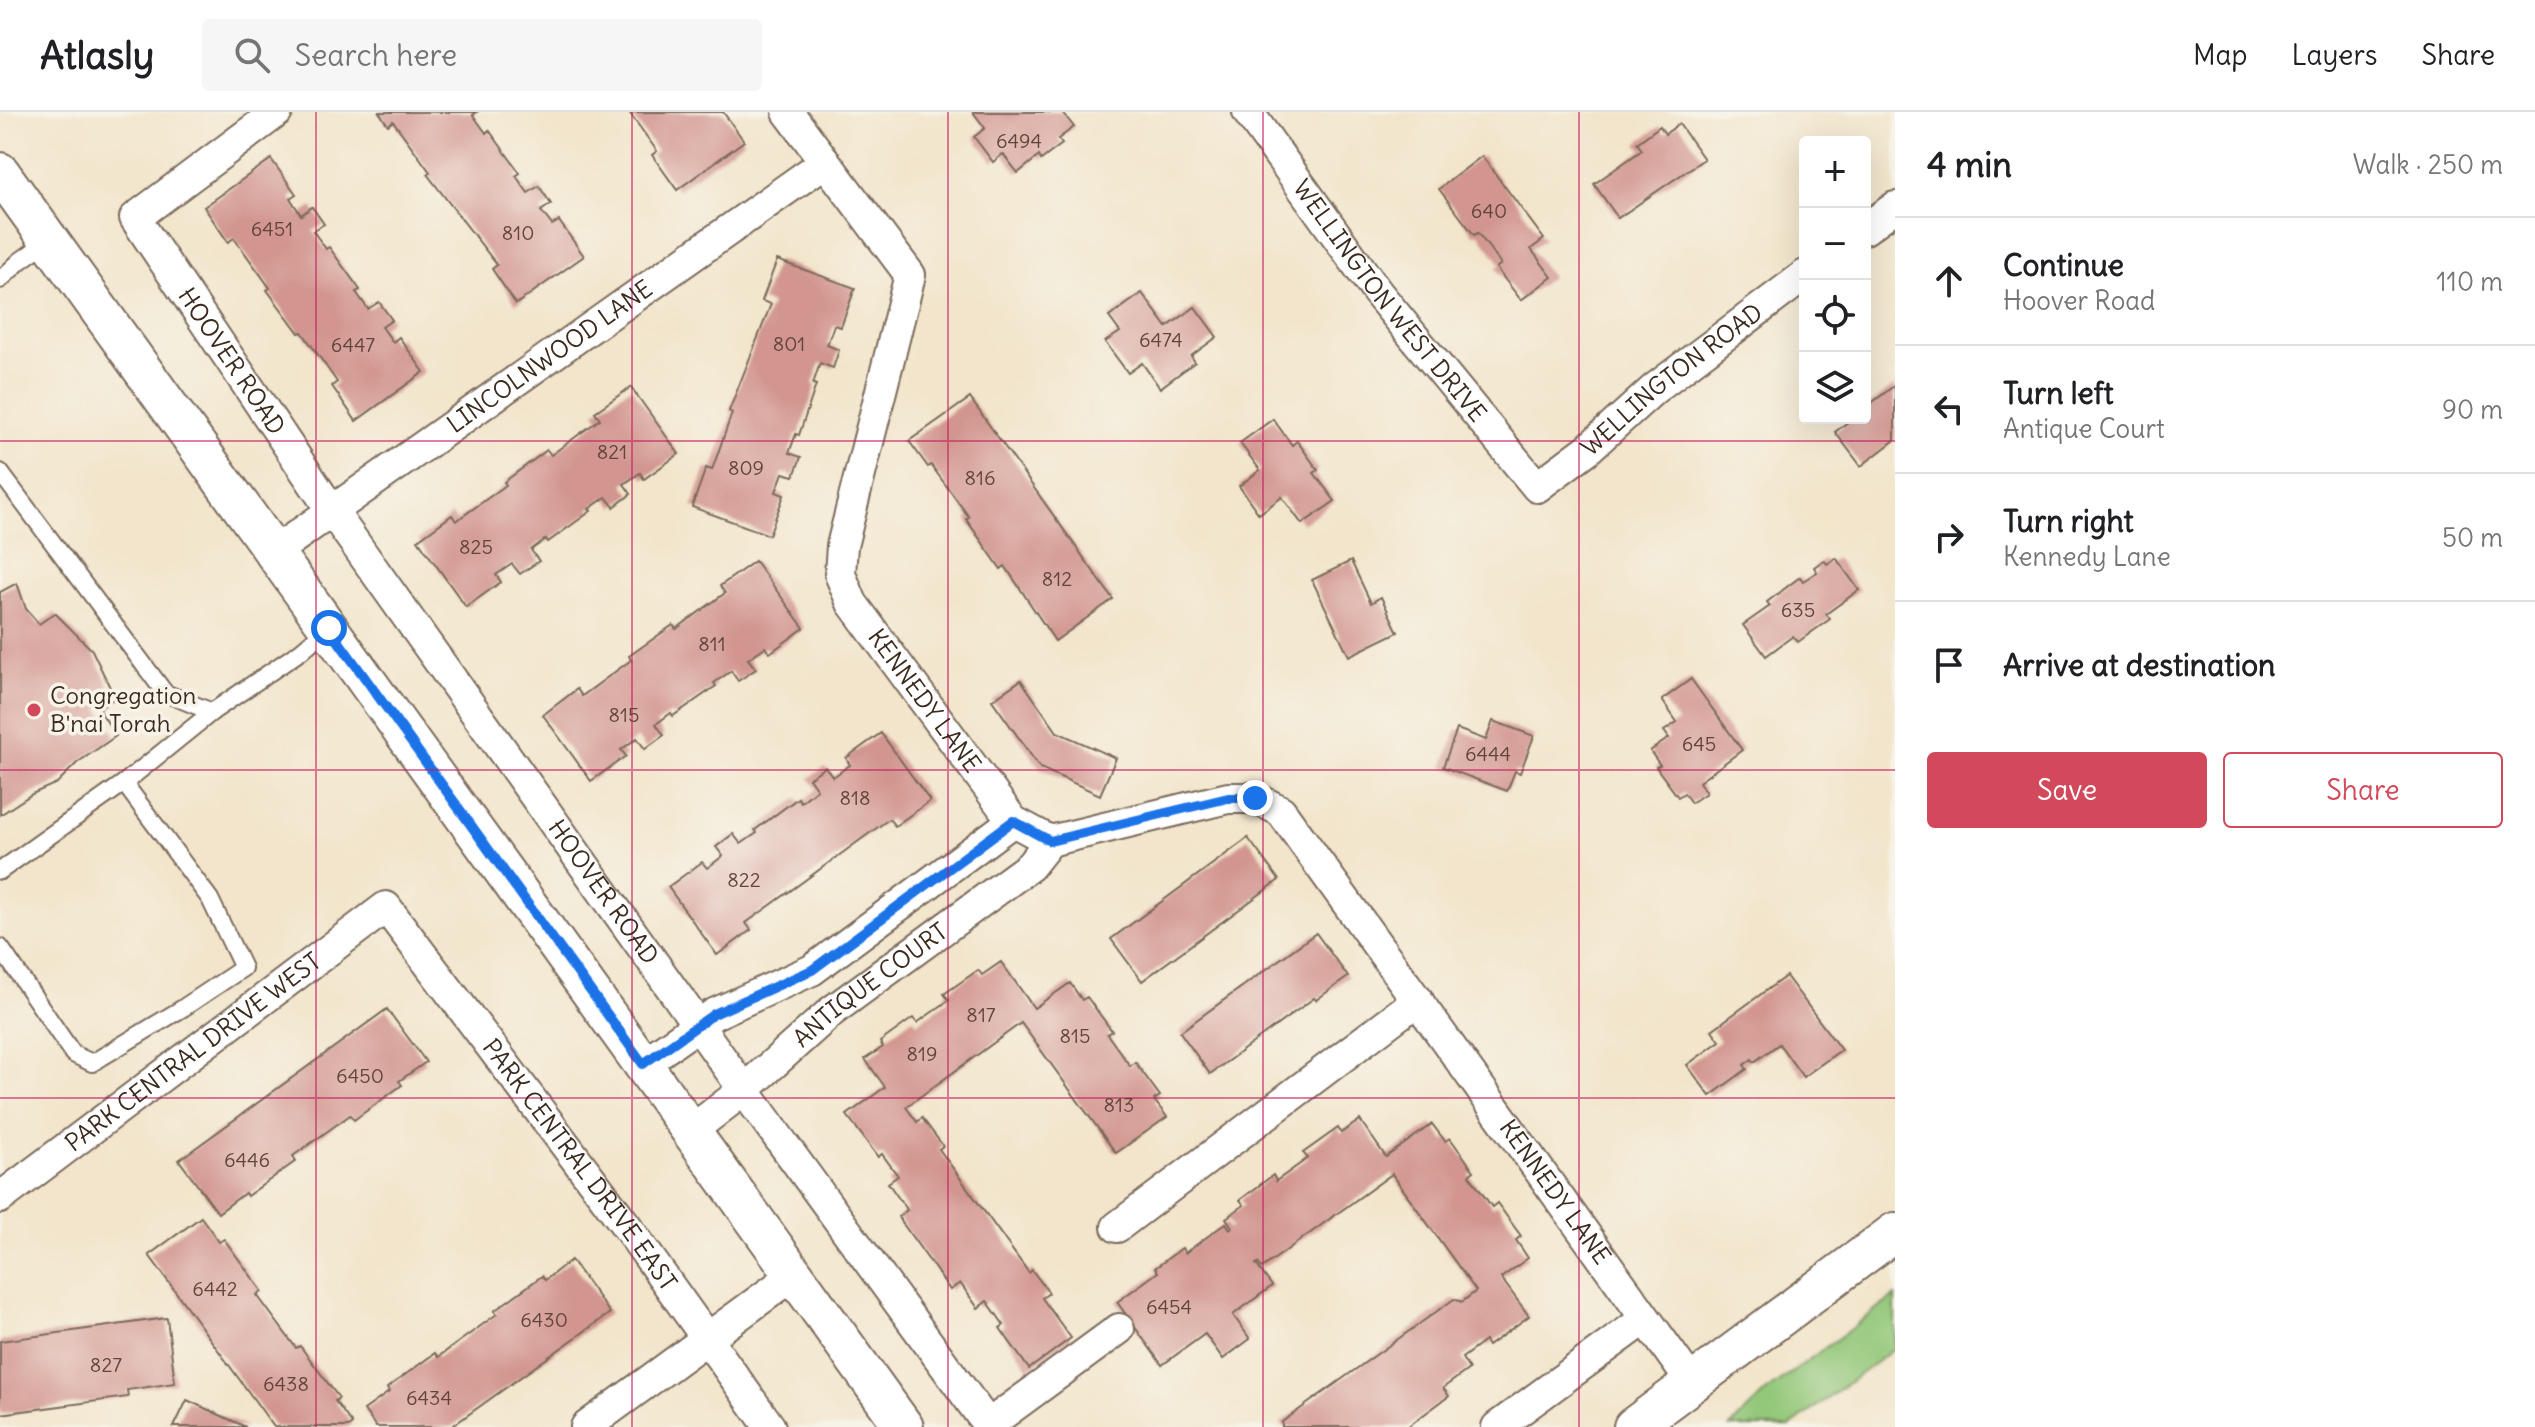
<!DOCTYPE html>
<html lang="en">
<head>
<meta charset="utf-8">
<style>
  :root { --surface:#fff; --page:#f6f6f6; --text:#202124; --muted:#757577; --line:#e0e0e0; --accent:#d1495b }
  body { margin:0; font-family:Delius,sans-serif; background:var(--page); color:var(--text) }
  .controls { position:absolute; right:24px; top:24px; display:grid; overflow:hidden; border-radius:8px; box-shadow:0 8px 32px #0002 }
  .controls button { width:72px; height:72px; display:grid; place-items:center; padding:0; border:0; border-bottom:2px solid var(--line); background:var(--surface); color:var(--text); font:40px sans-serif }
  .stop { position:absolute; width:24px; height:24px; margin:-18px; border:6px solid #1a73e8; border-radius:50%; background:#fff }
  .stop.end { background:#1a73e8; border-color:#fff; box-shadow:0 2px 8px #0008 }
  .list { margin:0; padding:0; list-style:none }
  h2 { display:flex; justify-content:space-between; align-items:center; height:104px; margin:0; padding:0 32px; font-size:34px }
  h2 small { font-size:26px; font-weight:400; color:var(--muted) }
  .list li { display:grid; grid-template-columns:52px 1fr auto; gap:24px; align-items:center; box-sizing:border-box; height:128px; padding:0 32px; border-top:2px solid var(--line) }
  .list b { display:block; font-size:30px; white-space:nowrap }
  .list p { margin:0; font-size:26px; white-space:nowrap; color:var(--muted) }
  .list em { font-size:26px; font-style:normal; color:var(--muted) }
  .actions { display:flex; gap:16px; padding:24px 32px }
  .actions a { flex:1; padding:18px 0; border:2px solid var(--accent); border-radius:8px; text-align:center; font-size:28px; color:var(--accent) }
  .actions .main { background:var(--accent); color:#fff }
  .icon { flex:none; width:44px; height:44px; fill:none; stroke:currentColor; stroke-width:2; stroke-linecap:round; stroke-linejoin:round }
  .map { position:relative; flex:none; width:1895px; height:1315px; overflow:hidden }
  header { display:flex; align-items:center; gap:48px; box-sizing:border-box; height:112px; padding:0 40px; background:var(--surface); border-bottom:2px solid var(--line) }
  header strong { font-size:38px }
  nav { display:flex; gap:44px; margin-inline-start:auto; font-size:28px }
  .search { width:560px; height:72px; background:var(--page); display:flex; align-items:center; gap:20px; box-sizing:border-box; padding:0 28px; border-radius:8px; color:var(--muted); font-size:30px }
  main { display:flex }
  aside { flex:1; background:var(--surface) }
  .map>svg:first-child { display:block }
</style>
</head>
<body>
<header>
<strong>Atlasly</strong>
<div class="search"><svg class="icon" aria-label="search" viewBox="0 0 24 24"><circle cx="10" cy="10" r="6"/><path d="M15 15l6 6"/></svg>Search here</div>
<nav><a>Map</a><a>Layers</a><a>Share</a></nav>
</header>
<main>
<div class="map">
<svg width="1895" height="1315" viewBox="0 0 1895 1315">
  <rect width="100%" height="100%" fill="#f7f3e8"/>
  <filter id="ink" filterUnits="userSpaceOnUse"><feTurbulence type="fractalNoise" baseFrequency=".0125" numOctaves="2"/><feDisplacementMap in="SourceGraphic" scale="16" xChannelSelector="R" yChannelSelector="G"/><feConvolveMatrix kernelMatrix="1 2 1 2 8 2 1 2 1" color-interpolation-filters="sRGB"/></filter>
  <filter id="wash" filterUnits="userSpaceOnUse"><feTurbulence type="fractalNoise" baseFrequency=".006" numOctaves="4" result="noise"/><feDisplacementMap in="SourceGraphic" scale="32" xChannelSelector="R" yChannelSelector="G"/><feGaussianBlur stdDeviation="1.8" result="paint"/><feColorMatrix in="noise" values="0 0 0 0 0 0 0 0 0 0 0 0 0 0 0 0 0 1.4 0 .05"/><feComposite in="paint" operator="in"/></filter>
  <g filter="url(#wash)">
    <rect width="100%" height="100%" fill="#f2e5cb"/>
    <path fill="#93c779" stroke="#67784c" stroke-width="2" d="M1895,1184V1236L1789,1315H1730L1768,1278Z"/>
    <g id="blocks">
      <g fill="#d2958f">
        <path d="M379,0H477L473,3L486,21L489,18L520,61L516,64L528,81L539,74L551,92L541,99L552,113L559,109L584,144L516,192L492,157L497,153L427,62L430,60L393,9L388,13Z"/>
        <path d="M629,0H723L744,29L677,78L652,43L657,39Z"/>
        <path d="M973,0H1062L1074,15L1058,27L1062,32L1041,48L1039,44L1018,61L1003,42L993,50L974,25L985,16Z"/>
        <path d="M1679,12L1704,47L1618,106L1594,72L1642,38L1637,31L1660,14L1665,22Z"/>
        <path d="M1482,44L1544,127L1531,137L1552,165L1521,188L1496,156L1501,152L1478,121L1474,123L1439,77Z"/>
        <path d="M271,47L296,82L290,86L301,103L312,95L324,112L313,119L326,137L329,135L360,178L356,180L368,197L379,190L392,208L382,215L393,230L399,225L424,260L356,309L332,274L337,270L302,220L299,221L267,178L270,176L234,126L228,130L204,95Z"/>
        <path d="M777,148L855,176L841,215L834,213L827,233L839,238L833,256L820,251L813,272L816,273L799,323L796,322L789,341L801,345L794,364L783,361L776,380L784,383L769,423L692,395L706,356L712,358L732,301L729,299L771,192L762,189Z"/>
        <path d="M1142,181L1167,215L1195,195L1217,225L1191,244L1195,250L1160,276L1142,251L1128,261L1105,230L1120,220L1109,205Z"/>
        <path d="M1895,273V328L1861,354L1835,320L1853,306H1865V296Z"/>
        <path d="M631,275L679,342L644,367L640,361L624,372L631,382L614,395L606,385L589,397L591,399L548,430L546,427L531,438L539,449L520,462L512,452L496,463L501,470L466,495L418,428L452,403L456,409L506,373L504,370L547,338L551,343L600,307L595,300Z"/>
        <path d="M970,286L1113,487L1055,529L1005,454L1001,457L966,407L969,405L931,353L928,355L909,329Z"/>
        <path d="M1273,307L1292,333L1297,329L1318,358L1314,361L1335,389L1302,412L1282,385L1259,402L1239,374L1260,358L1240,331Z"/>
        <path d="M1836,446L1859,478L1826,502L1830,507L1798,530L1793,524L1766,544L1743,513L1770,494L1767,490L1800,465L1803,469L1817,460L1814,455L1824,448L1827,452Z"/>
        <path d="M755,449L804,516L770,541L765,535L748,547L756,557L738,569L731,559L714,571L716,574L673,604L671,601L656,612L664,623L645,637L637,626L621,638L626,644L591,669L543,603L577,577L582,584L631,548L629,544L673,513L676,517L725,481L720,474Z"/>
        <path d="M1351,449L1371,491L1381,485L1398,520L1349,544L1312,468Z"/>
        <path d="M17,471L26,497L39,512L55,501L92,538L115,586L99,597L116,624L77,651L57,671L32,682L0,703V480Z"/>
        <path d="M1691,567L1742,638L1699,670L1706,681L1691,691L1684,681L1678,685L1656,655L1660,653L1650,639L1669,626L1664,619L1677,610L1662,588Z"/>
        <path d="M1021,568L1057,620L1116,646L1100,683L1040,656L992,588Z"/>
        <path d="M1493,609L1534,624L1520,661L1515,659L1507,679L1443,655L1457,617L1486,628Z"/>
        <path d="M881,621L930,689L895,714L889,707L746,811L751,818L717,843L668,775L702,750L707,756L723,744L716,735L733,722L741,732L757,721L755,718L798,686L801,690L817,677L809,666L825,655L833,665L850,653L846,646Z"/>
        <path d="M1248,726L1279,768L1142,869L1111,827Z"/>
        <path d="M1316,821L1348,865L1316,888L1314,886L1210,962L1180,920Z"/>
        <path d="M1001,850L1034,896L1070,871L1082,888L1087,885L1112,919L1107,922L1130,954L1135,950L1160,984L1154,988L1167,1005L1116,1041L1021,911L906,995L917,1010L922,1006L943,1034L939,1037L1029,1161L1032,1158L1049,1181L1042,1186L1071,1226L1029,1257L1000,1216L1004,1213L987,1189L978,1196L960,1171L950,1178L898,1105L907,1098L888,1071L898,1064L882,1042L878,1045L847,1003L885,975L865,947L883,935L880,930L913,906L917,911L949,888L944,882L978,858L982,863Z"/>
        <path d="M1786,864L1841,938L1803,965L1779,932L1754,950L1752,947L1744,953L1747,957L1710,984L1687,953L1720,929L1712,918Z"/>
        <path d="M387,897L426,950L399,969L402,973L354,1008L350,1003L293,1044L296,1049L247,1084L245,1081L218,1101L179,1048Z"/>
        <path d="M1360,1008L1386,1045L1432,1012L1445,1029L1450,1026L1474,1059L1469,1063L1492,1095L1497,1091L1521,1124L1516,1128L1528,1146L1501,1166L1529,1204L1488,1234L1485,1229L1462,1246L1469,1257L1443,1276L1449,1284L1407,1315H1282V1310L1454,1187L1462,1190L1476,1179L1392,1062L1262,1156L1258,1151L1256,1152L1272,1174L1233,1203L1250,1227L1223,1247L1205,1222L1162,1253L1117,1190L1158,1160L1155,1156L1182,1136L1185,1141L1226,1111L1230,1117L1232,1115L1226,1106L1244,1093L1240,1088L1273,1063L1276,1069L1308,1046L1303,1041L1338,1016L1341,1021Z"/>
        <path d="M201,1105L219,1130L224,1127L262,1179L257,1183L296,1236L300,1234L339,1286L335,1289L352,1312L348,1315H274L149,1143Z"/>
        <path d="M571,1148L610,1201L451,1315H376L364,1298L389,1280L387,1276L435,1241L438,1245L497,1202L494,1199L542,1164L545,1168Z"/>
        <path d="M167,1206L175,1271L127,1278L128,1285L0,1302V1229Z"/>
        <path d="M187,1288L246,1315H174Z"/>
      </g>
    </g>
  </g>
  <g filter="url(#ink)">
    <use href="#blocks" fill-opacity="0" stroke="#7b6b5b" stroke-width="2"/>
    <g fill="none" stroke-linecap="round" stroke-linejoin="round">
      <defs>
        <g id="service">
          <path d="M0,168L20,149L49,128"/>
          <path d="M0,360L165,581L212,600L301,539L328,516"/>
          <path d="M0,759L124,671L212,600"/>
          <path d="M0,835L73,942L92,951L183,896L243,856L210,787L124,671"/>
        </g>
        <g id="minor">
          <path id="s1" d="M277,0L135,106L332,399L744,978L988,1313L1119,1217"/>
          <path id="s2" d="M788,0L910,163L842,434L840,462L852,491L1013,709L1050,729L1228,686H1255L1281,699L1692,1271"/>
          <path id="s3" d="M1248,0L1377,180L1537,375L1588,337L1654,277L1805,163"/>
          <path d="M1865,117L1895,95"/>
          <path id="s4" d="M274,440L825,50"/>
          <path d="M643,952L714,902L812,858L1013,709"/>
          <path id="s5" d="M692,1018L744,978L832,899L1030,754L1050,729"/>
          <path id="s6" d="M0,1086L386,795L628,1116L770,1315"/>
          <path d="M1117,1115L1418,888"/>
          <path d="M586,1315L795,1162"/>
          <path d="M1497,1315L1645,1207"/>
        </g>
        <g id="tertiary">
          <path d="M0,60L904,1315"/>
          <path d="M1633,1315L1895,1120"/>
        </g>
      </defs>
      <use href="#service" stroke="#7b6b5b" stroke-width="20"/>
      <use href="#minor" stroke="#7b6b5b" stroke-width="34"/>
      <use href="#tertiary" stroke="#7b6b5b" stroke-width="42"/>
      <use href="#service" stroke="#fff" stroke-width="16"/>
      <use href="#minor" stroke="#fff" stroke-width="30"/>
      <use href="#tertiary" stroke="#fff" stroke-width="38"/>
    </g>
  </g>
  <g fill="none" stroke-linecap="round" stroke-linejoin="round" filter="url(#ink)">
    <path stroke="#1a73e8" stroke-width="10" d="M329,516L643,952L714,902L812,858L1013,709L1050,729L1228,686H1255"/>
  </g>
  <path fill="none" stroke="#c2185b" stroke-width="2" stroke-opacity="0.55" d="M316,0V1315M632,0V1315M948,0V1315M1263,0V1315M1579,0V1315M0,329H1895M0,658H1895M0,986H1895"/>
  <circle fill="#d1495b" stroke="#f7f3e8" stroke-width="3" cx="34" cy="598" r="8"/>
  <g text-anchor="middle" stroke-width="7" stroke-linejoin="round" paint-order="stroke">
    <g font-size="20" fill="#61453a">
      <text x="1019" y="36">6494</text>
      <text x="1489" y="106">640</text>
      <text x="272" y="124">6451</text>
      <text x="518" y="128">810</text>
      <text x="1161" y="235">6474</text>
      <text x="789" y="239">801</text>
      <text x="353" y="240">6447</text>
      <text x="612" y="347">821</text>
      <text x="746" y="363">809</text>
      <text x="980" y="373">816</text>
      <text x="476" y="442">825</text>
      <text x="1057" y="474">812</text>
      <text x="1798" y="505">635</text>
      <text x="712" y="539">811</text>
      <text x="624" y="610">815</text>
      <text x="1699" y="639">645</text>
      <text x="1488" y="649">6444</text>
      <text x="855" y="693">818</text>
      <text x="744" y="775">822</text>
      <text x="981" y="910">817</text>
      <text x="1075" y="931">815</text>
      <text x="922" y="949">819</text>
      <text x="360" y="971">6450</text>
      <text x="1119" y="1000">813</text>
      <text x="247" y="1055">6446</text>
      <text x="215" y="1184">6442</text>
      <text x="1169" y="1202">6454</text>
      <text x="544" y="1215">6430</text>
      <text x="106" y="1260">827</text>
      <text x="286" y="1279">6438</text>
      <text x="429" y="1293">6434</text>
    </g>
    <g font-size="24" fill="#3b2a1e" stroke="#f7f3e8">
      <text dy="8" stroke="none"><textPath href="#s3" startOffset="236">WELLINGTON WEST DRIVE</textPath></text>
      <text dy="8" stroke="none"><textPath href="#s4" startOffset="338">LINCOLNWOOD LANE</textPath></text>
      <text dy="8" stroke="none"><textPath href="#s1" startOffset="350">HOOVER ROAD</textPath></text>
      <text dy="8" stroke="none"><textPath href="#s3" startOffset="646">WELLINGTON ROAD</textPath></text>
      <text dy="8" stroke="none"><textPath href="#s2" startOffset="664">KENNEDY LANE</textPath></text>
      <text dy="8" stroke="none"><textPath href="#s1" startOffset="998">HOOVER ROAD</textPath></text>
      <text dy="8" stroke="none"><textPath href="#s5" startOffset="230">ANTIQUE COURT</textPath></text>
      <text dy="8" stroke="none"><textPath href="#s6" startOffset="242">PARK CENTRAL DRIVE WEST</textPath></text>
      <text dy="8" stroke="none"><textPath href="#s6" startOffset="806">PARK CENTRAL DRIVE EAST</textPath></text>
      <text dy="8" stroke="none"><textPath href="#s2" startOffset="1564">KENNEDY LANE</textPath></text>
    </g>
    <g font-size="24" fill="#3b2a1e" stroke="#f7f3e8" text-anchor="start">
      <text x="50" y="592">Congregation<tspan x="50" dy="28">B'nai Torah</tspan></text>
    </g>
  </g>
</svg>
<div class="controls">
<button>+</button>
<button>−</button>
<button><svg class="icon" aria-label="locate" viewBox="0 0 24 24"><circle cx="12" cy="12" r="6"/><path d="M12 2v4M12 18v4M2 12h4M18 12h4"/></svg></button>
<button><svg class="icon" aria-label="layers" viewBox="0 0 24 24"><path d="M12 4l9 5-9 5-9-5zM3 14l9 5 9-5"/></svg></button>
</div>
<div class="stop" style="left:329px;top:516px"></div>
<div class="stop end" style="left:1255px;top:686px"></div>
</div>
<aside>
<h2>4 min<small>Walk · 250 m</small></h2>
<ul class="list">
<li><svg class="icon" aria-label="ahead" viewBox="0 0 24 24"><path d="M12 20V5M6 11l6-6 6 6"/></svg><div><b>Continue</b><p>Hoover Road</p></div><em>110 m</em></li>
<li><svg class="icon" aria-label="left" viewBox="0 0 24 24"><path d="M17 20v-9H6M10 6l-5 5 5 5"/></svg><div><b>Turn left</b><p>Antique Court</p></div><em>90 m</em></li>
<li><svg class="icon" aria-label="right" viewBox="0 0 24 24"><path d="M7 20v-9h11M14 6l5 5-5 5"/></svg><div><b>Turn right</b><p>Kennedy Lane</p></div><em>50 m</em></li>
<li><svg class="icon" aria-label="arrive" viewBox="0 0 24 24"><path d="M6 21V4h12l-3 4 3 4H6"/></svg><div><b>Arrive at destination</b></div></li>
</ul>
<div class="actions"><a class="main">Save</a><a>Share</a></div>
</aside>
</main>
</body>
</html>
